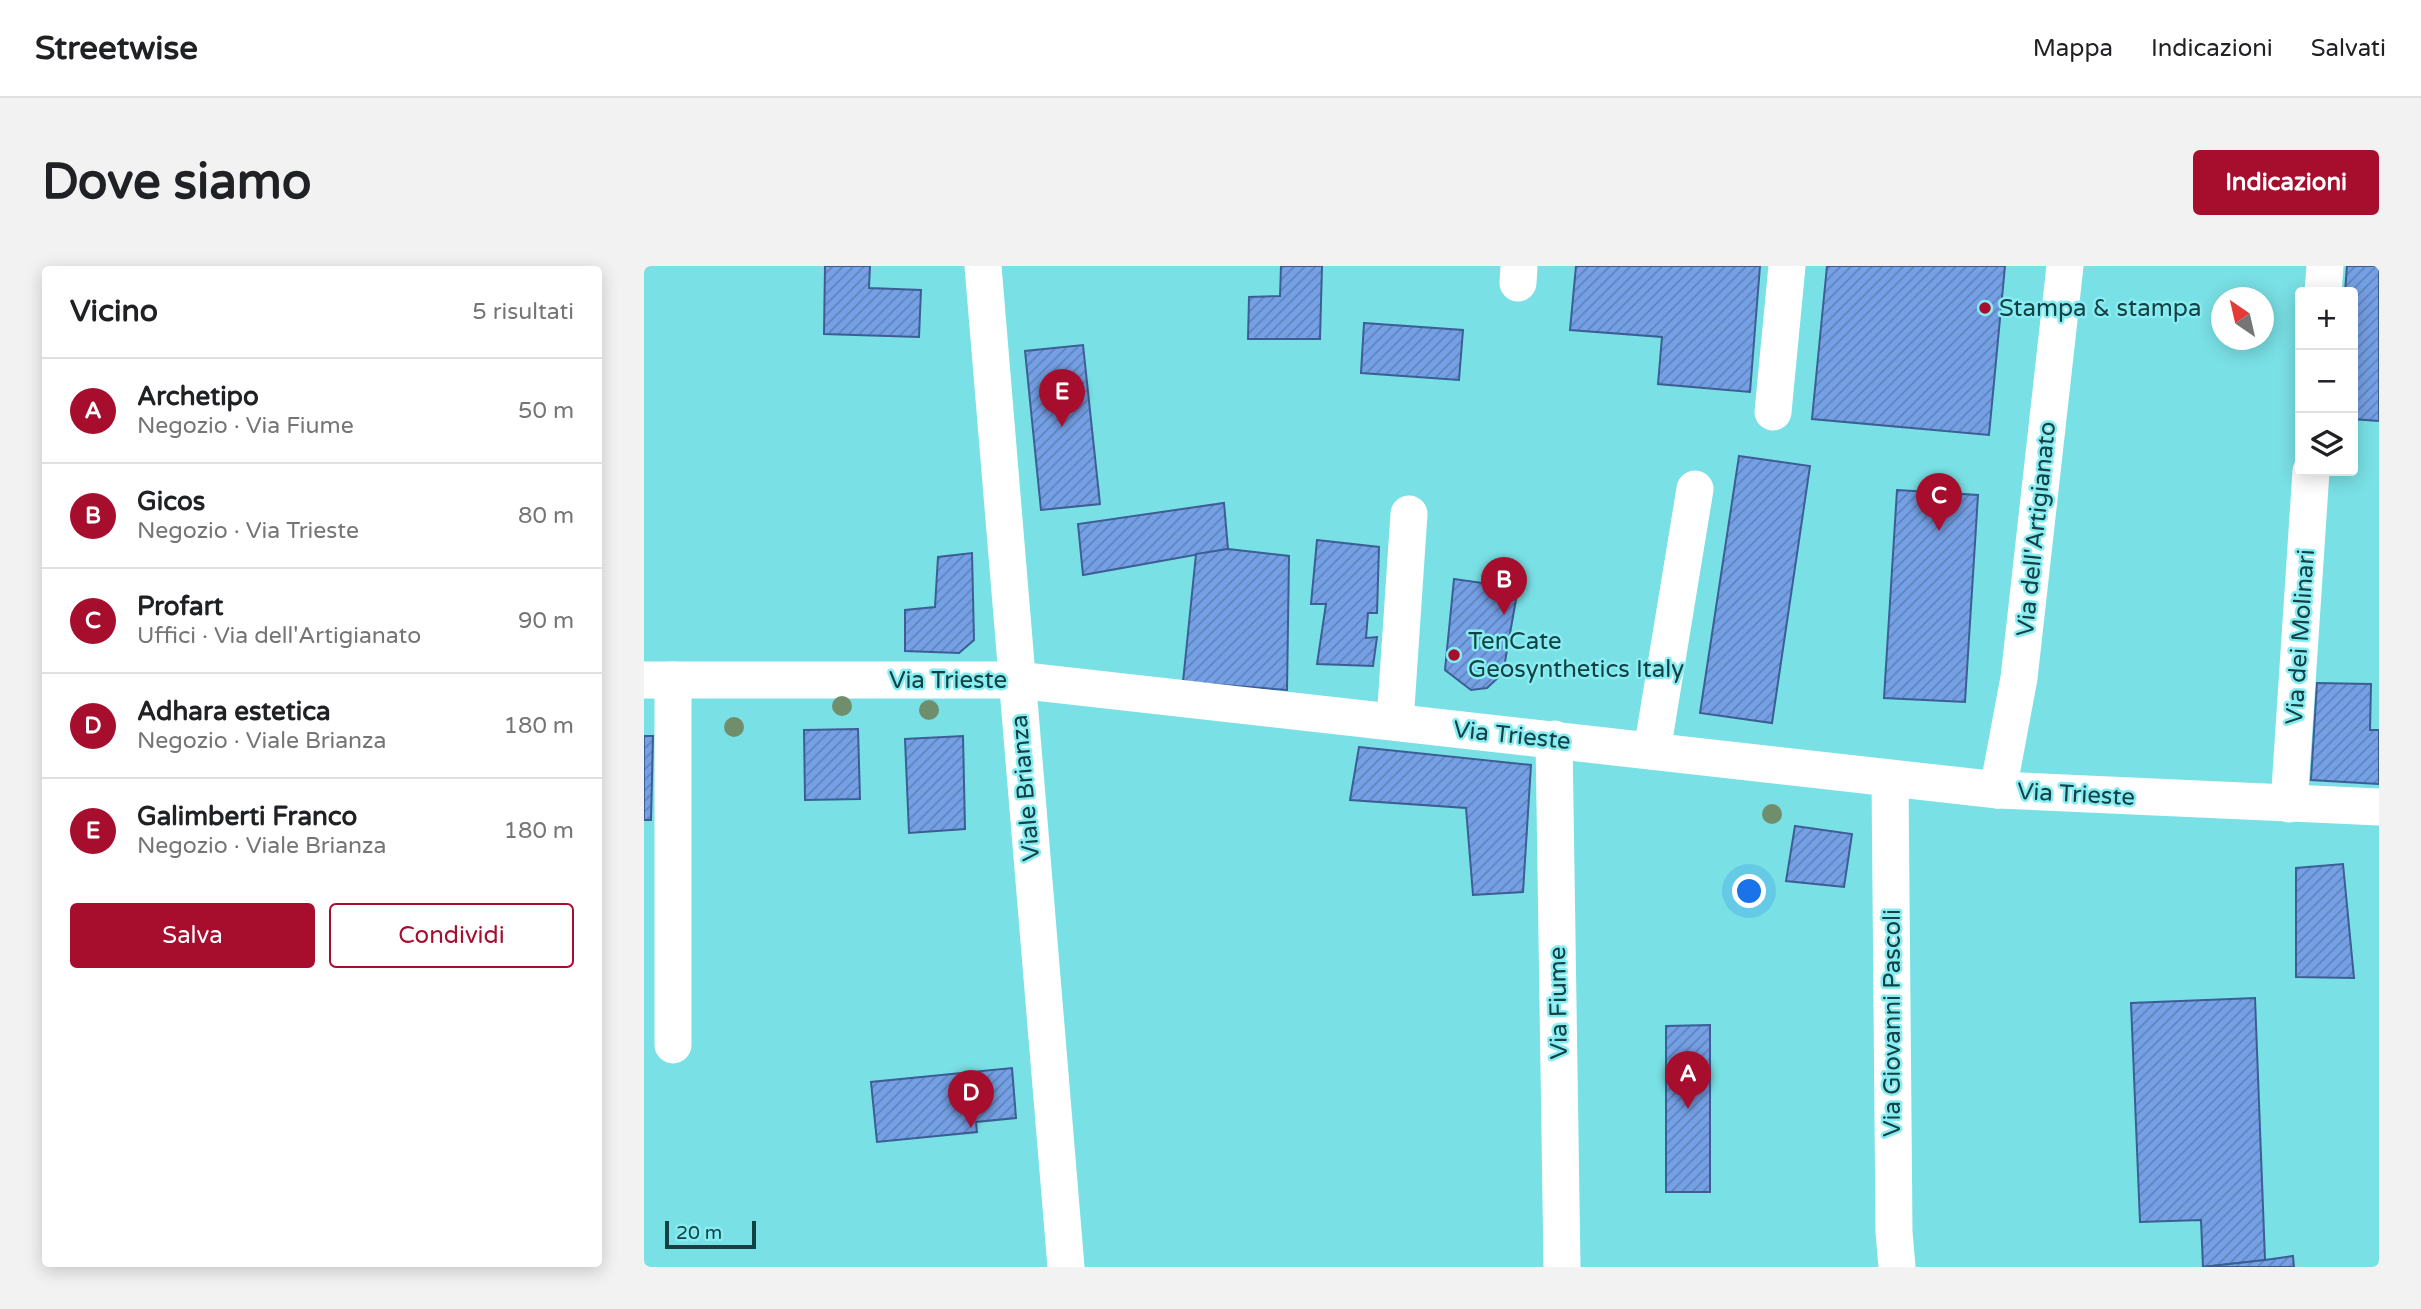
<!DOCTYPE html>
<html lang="it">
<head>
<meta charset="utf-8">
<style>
  :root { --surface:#fff; --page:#f2f2f2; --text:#202124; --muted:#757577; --line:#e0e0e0; --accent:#a70e2e }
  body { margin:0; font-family:"Varela Round",sans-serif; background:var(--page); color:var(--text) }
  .controls { position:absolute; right:21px; top:21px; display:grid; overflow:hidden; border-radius:7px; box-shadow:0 4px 18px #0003 }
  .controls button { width:63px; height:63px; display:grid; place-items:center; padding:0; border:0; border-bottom:2px solid var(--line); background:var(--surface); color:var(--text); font:35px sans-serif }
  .compass { position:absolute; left:1567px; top:21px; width:63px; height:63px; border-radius:50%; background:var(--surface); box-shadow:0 4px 18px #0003; rotate:326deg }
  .scale { position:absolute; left:21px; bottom:18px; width:91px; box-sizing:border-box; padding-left:7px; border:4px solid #144143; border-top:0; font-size:19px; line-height:24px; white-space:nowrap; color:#144143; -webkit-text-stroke:5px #87edf2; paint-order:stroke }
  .you { position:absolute; left:1106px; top:626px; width:24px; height:24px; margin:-18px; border:5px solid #fff; border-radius:50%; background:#1a73e8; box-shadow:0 0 0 10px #1a73e833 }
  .badge { display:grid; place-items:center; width:46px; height:46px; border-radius:50%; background:var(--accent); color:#fff; font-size:23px; font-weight:700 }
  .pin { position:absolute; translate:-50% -58px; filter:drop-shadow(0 2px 4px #0008) }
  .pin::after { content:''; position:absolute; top:37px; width:24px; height:21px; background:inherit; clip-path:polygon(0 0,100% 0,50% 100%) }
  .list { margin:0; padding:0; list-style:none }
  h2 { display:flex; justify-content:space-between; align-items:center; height:91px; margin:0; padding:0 28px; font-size:30px }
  h2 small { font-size:23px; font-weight:400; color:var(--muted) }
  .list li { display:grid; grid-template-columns:46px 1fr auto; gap:21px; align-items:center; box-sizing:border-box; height:105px; padding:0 28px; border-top:2px solid var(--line) }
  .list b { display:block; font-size:26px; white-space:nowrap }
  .list p { margin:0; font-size:23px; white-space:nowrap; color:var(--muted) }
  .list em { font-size:23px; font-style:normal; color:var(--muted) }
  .actions { display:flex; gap:14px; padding:21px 28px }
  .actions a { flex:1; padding:16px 0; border:2px solid var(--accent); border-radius:7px; text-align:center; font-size:24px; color:var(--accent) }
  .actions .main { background:var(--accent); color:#fff }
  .icon { flex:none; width:38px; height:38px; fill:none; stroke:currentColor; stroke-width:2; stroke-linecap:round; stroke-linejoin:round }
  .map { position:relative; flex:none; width:1735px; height:1001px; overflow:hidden; border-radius:7px }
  header { display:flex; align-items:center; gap:42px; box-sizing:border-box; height:98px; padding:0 35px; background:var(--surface); border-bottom:2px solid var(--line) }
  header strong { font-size:33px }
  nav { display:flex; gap:38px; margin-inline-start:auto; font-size:24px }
  .intro { display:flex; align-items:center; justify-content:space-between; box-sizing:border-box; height:168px; padding:0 42px }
  h1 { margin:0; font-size:49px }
  .button { padding:18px 32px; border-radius:7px; background:var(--accent); color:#fff; font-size:24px; font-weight:700 }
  main { display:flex; gap:42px; padding:0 42px }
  aside { flex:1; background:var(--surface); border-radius:7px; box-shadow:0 4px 18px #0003 }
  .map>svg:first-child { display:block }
</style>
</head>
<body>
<header>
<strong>Streetwise</strong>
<nav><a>Mappa</a><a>Indicazioni</a><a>Salvati</a></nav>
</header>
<div class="intro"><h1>Dove siamo</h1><a class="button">Indicazioni</a></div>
<main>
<aside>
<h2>Vicino<small>5 risultati</small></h2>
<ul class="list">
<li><span class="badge">A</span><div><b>Archetipo</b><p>Negozio · Via Fiume</p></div><em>50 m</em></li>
<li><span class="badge">B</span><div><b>Gicos</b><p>Negozio · Via Trieste</p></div><em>80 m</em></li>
<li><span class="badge">C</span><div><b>Profart</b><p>Uffici · Via dell'Artigianato</p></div><em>90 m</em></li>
<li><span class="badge">D</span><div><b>Adhara estetica</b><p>Negozio · Viale Brianza</p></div><em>180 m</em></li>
<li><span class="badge">E</span><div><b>Galimberti Franco</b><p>Negozio · Viale Brianza</p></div><em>180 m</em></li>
</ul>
<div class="actions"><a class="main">Salva</a><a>Condividi</a></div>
</aside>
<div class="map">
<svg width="1735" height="1001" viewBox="0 0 1735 1001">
  <defs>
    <pattern id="building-hatch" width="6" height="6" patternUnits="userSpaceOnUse" patternTransform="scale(1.75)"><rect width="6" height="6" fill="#75a0e5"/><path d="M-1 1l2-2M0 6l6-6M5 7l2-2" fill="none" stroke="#5f84bb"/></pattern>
  </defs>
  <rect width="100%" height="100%" fill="#79e0e5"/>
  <g fill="url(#building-hatch)" stroke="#3c5e94" stroke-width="2">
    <path d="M181,0H226L225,22L277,24L275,71L180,68Z"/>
    <path d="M637,0H678L676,73H604L605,31L636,30Z"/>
    <path d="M932,0H1116L1106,126L1014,118L1018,71L926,64Z"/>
    <path d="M1183,0H1361L1345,169L1168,153Z"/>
    <path d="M1703,0H1735V155L1709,153V26H1701Z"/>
    <path d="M720,57L819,64L815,114L717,107Z"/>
    <path d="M439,79L456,238L397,244L381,85Z"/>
    <path d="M1095,190L1166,200L1128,457L1056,447Z"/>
    <path d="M1253,224L1334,229L1321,436L1240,432Z"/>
    <path d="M580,237L584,283L439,309L434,258Z"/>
    <path d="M673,274L735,281L733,347H724L722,372L733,371L729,400L673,398L682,338H667Z"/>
    <path d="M584,283L645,290L643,424L539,416L552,288Z"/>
    <path d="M328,287L330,374L315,387L261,385V344L291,341L294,291Z"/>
    <path d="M810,313L874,322L859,407L843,422L827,424L801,404Z"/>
    <path d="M1673,417L1727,418L1726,464H1735V518L1667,514Z"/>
    <path d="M214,463L216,533L161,534L160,464Z"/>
    <path d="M0,470H9L7,554H0Z"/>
    <path d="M319,470L321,563L265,567L261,473Z"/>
    <path d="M715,481L887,499L879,626L829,629L822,542L706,534Z"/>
    <path d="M1151,560L1208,568L1200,621L1142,615Z"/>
    <path d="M1699,598L1710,712L1652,711V602Z"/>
    <path d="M1611,732L1621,994L1559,1001L1557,954L1496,956L1487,737Z"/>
    <path d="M1066,759V926H1022V760Z"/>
    <path d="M368,802L372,852L332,856L333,866L233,876L227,816Z"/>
    <path d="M1649,990L1650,1001H1559L1621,994Z"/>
  </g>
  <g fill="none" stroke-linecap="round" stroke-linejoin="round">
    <g stroke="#fff" stroke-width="37">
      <path d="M339,0L422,1001"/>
      <path d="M874,17L875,0"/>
      <path d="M1679,26L1681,0"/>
      <path d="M1129,146L1143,0"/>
      <path d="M0,414H372L1354,524L1735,541"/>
      <path d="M29,414V779"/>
      <path d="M751,456L765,248"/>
      <path d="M910,473L918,1001"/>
      <path d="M1008,485L1051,223"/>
      <path d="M1246,513L1250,966L1253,1001"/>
      <path d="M1354,524L1375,412L1421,0"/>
      <path d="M1645,538L1667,205"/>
    </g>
  </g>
  <g fill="#708e6c">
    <circle cx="198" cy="440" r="10"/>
    <circle cx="285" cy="444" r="10"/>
    <circle cx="90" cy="461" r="10"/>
    <circle cx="1128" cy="548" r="10"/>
  </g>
  <g fill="#a70e2e" stroke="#87edf2" stroke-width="2.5">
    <circle cx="1341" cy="42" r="7"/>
    <circle cx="810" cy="389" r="7"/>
  </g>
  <g text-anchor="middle" stroke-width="5" stroke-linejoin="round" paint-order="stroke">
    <g font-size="24" fill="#144143" stroke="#87edf2" text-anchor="start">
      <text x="1355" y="50">Stampa &amp; stampa</text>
      <text x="824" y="383">TenCate<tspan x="824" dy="28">Geosynthetics Italy</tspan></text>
    </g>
    <g font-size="24" fill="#144143" stroke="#87edf2">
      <text transform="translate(1392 263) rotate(-84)" y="8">Via dell'Artigianato</text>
      <text transform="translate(1656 371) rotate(-86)" y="8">Via dei Molinari</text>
      <text x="304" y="422">Via Trieste</text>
      <text transform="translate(868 469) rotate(6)" y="8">Via Trieste</text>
      <text transform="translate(381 522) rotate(-95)" y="8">Viale Brianza</text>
      <text transform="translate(1432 528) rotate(3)" y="8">Via Trieste</text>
      <text transform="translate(914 737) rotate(-91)" y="8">Via Fiume</text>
      <text transform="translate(1248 757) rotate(-90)" y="8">Via Giovanni Pascoli</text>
    </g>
  </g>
</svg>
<div class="controls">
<button>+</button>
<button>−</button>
<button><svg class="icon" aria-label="layers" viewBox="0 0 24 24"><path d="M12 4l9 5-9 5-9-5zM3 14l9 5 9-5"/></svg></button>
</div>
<svg class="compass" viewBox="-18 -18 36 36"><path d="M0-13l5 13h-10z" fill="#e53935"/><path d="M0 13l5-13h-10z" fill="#757577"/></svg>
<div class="scale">20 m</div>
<div class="you"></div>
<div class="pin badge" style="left:1044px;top:843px">A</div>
<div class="pin badge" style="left:860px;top:349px">B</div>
<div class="pin badge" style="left:1295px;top:265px">C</div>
<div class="pin badge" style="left:327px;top:862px">D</div>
<div class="pin badge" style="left:418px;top:161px">E</div>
</div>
</main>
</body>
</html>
